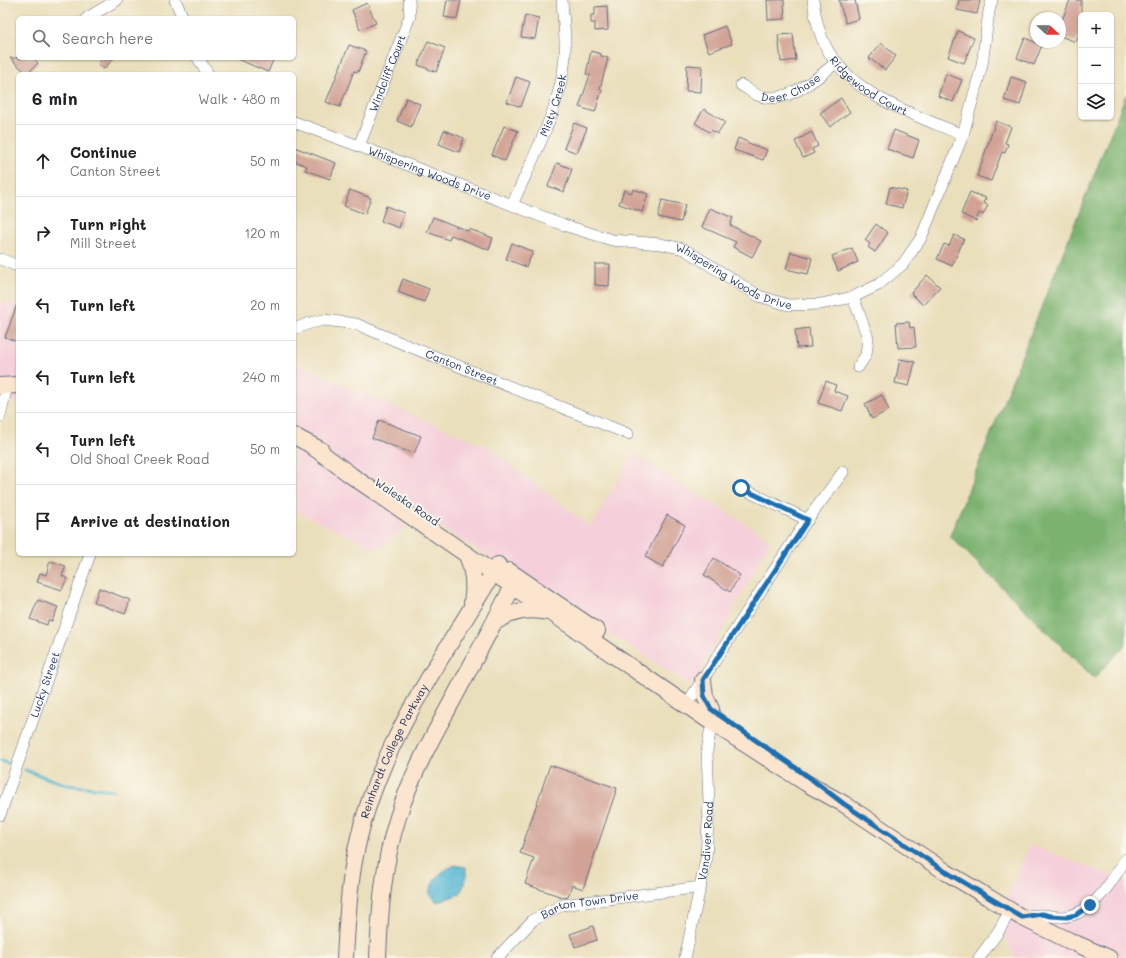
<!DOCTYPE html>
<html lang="en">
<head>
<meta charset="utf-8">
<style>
  :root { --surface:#fff; --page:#f6f6f6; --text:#202124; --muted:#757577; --line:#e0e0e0 }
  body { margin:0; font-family:Mali,sans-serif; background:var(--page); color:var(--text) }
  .controls { position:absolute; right:12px; top:12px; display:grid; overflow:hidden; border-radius:6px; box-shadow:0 1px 3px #0004 }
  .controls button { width:36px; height:36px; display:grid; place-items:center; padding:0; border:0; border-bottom:1px solid var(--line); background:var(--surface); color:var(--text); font:20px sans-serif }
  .compass { position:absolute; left:1030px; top:12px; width:36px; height:36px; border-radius:50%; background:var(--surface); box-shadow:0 1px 3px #0004; rotate:111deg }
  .stop { position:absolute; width:12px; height:12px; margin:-9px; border:3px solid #1f6fb2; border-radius:50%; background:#fff }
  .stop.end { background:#1f6fb2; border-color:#fff; box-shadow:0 1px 4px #0008 }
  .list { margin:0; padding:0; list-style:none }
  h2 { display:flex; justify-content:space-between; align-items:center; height:52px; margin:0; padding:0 16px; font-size:17px }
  h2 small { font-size:13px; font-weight:400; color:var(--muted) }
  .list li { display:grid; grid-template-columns:26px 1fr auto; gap:12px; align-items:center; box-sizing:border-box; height:72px; padding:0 16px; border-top:1px solid var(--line) }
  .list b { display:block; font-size:15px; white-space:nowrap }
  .list p { margin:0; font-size:13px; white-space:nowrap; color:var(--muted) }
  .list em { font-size:13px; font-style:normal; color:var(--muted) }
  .icon { flex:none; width:22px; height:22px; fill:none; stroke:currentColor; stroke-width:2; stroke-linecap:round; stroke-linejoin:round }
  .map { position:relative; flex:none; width:1126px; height:958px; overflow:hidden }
  .search { position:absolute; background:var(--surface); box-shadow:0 1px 3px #0004; left:16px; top:16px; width:280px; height:44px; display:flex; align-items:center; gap:10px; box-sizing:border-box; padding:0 14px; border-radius:6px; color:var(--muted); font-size:15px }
  .panel { position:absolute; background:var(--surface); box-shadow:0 1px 3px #0004; left:16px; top:72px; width:280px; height:484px; border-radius:6px }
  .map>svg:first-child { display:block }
</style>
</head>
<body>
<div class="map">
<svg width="1126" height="958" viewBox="0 0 1126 958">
  <rect width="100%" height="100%" fill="#fbf7ec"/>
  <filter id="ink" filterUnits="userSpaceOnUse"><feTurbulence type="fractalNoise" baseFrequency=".025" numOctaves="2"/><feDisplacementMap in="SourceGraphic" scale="8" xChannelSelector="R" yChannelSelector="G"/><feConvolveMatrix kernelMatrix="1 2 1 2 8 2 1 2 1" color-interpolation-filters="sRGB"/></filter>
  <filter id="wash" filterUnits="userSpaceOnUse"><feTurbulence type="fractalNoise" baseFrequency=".012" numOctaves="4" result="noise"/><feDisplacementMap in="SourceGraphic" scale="16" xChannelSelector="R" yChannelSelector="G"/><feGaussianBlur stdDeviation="0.9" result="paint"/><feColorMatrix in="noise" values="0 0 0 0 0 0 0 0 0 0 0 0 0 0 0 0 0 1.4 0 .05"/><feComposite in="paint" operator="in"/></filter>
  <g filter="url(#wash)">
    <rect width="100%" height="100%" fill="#eadfbb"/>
    <g fill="#f5cfda">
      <path d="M0,303H18V405L0,399Z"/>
      <path d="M294,363L489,448L591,527L633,454L771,540L692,686L509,569L421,515L378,550L294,510Z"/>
      <path d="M1030,845L1126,881V958H1014L998,917Z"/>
    </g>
    <path fill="#7bb26f" stroke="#4b7066" d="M1126,95V644L1094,678L950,536Z"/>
    <path fill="#52b6d1" stroke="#367298" d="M455,865L466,867V880L460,894L437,902L429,893C434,877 440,872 455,865Z"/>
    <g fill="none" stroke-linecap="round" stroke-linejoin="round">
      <g stroke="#52b6d1" stroke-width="3">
        <path d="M0,761L11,764"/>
        <path d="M25,770L67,785L113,790"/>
      </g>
    </g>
    <g id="blocks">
      <g fill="#d2a295">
        <path d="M447,0H461L457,19L444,17Z"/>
        <path d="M767,0H784L785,19L768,20Z"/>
        <path d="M839,0H855L859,19L845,23L844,15H843Z"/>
        <path d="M959,0H980L977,14L957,10Z"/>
        <path d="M1070,0H1081V30L1076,42L1060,36V25Z"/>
        <path d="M367,3L376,23L360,30L352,10Z"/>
        <path d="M607,6L608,30L595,31V23H591V15H595V7Z"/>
        <path d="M525,15L539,18L535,39L521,37Z"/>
        <path d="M725,26L732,44L709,52L702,35Z"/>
        <path d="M958,31L974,38L964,63L948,57Z"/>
        <path d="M793,34L796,60L781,62L778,35Z"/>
        <path d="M1025,38L1042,45L1034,65L1017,58Z"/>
        <path d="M428,41L445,48L436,72L418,65Z"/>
        <path d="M881,43L896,56L885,70L869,58Z"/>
        <path d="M349,45L366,51L358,72L354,71L340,107L326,102Z"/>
        <path d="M591,51L601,54V56L608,58L600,89L602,90L595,112L579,107L590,75L586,74Z"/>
        <path d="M10,58H33L38,63L27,74Z"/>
        <path d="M103,58H114L104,69L98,64Z"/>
        <path d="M235,58H274L268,72Z"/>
        <path d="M687,65L702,66L701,92L686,91Z"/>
        <path d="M946,74L962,80L953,102L938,96Z"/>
        <path d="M516,77L530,82L521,107L507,102Z"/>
        <path d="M1011,77L1027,82L1020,105L1004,100Z"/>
        <path d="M406,98L420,104L411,127L397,121Z"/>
        <path d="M841,98L850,112L830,127L820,113Z"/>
        <path d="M704,109L725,122L717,134L711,130L709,132L695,123Z"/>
        <path d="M996,121L1011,127L1005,143L1008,144L1005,153L1002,152L991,181L977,176Z"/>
        <path d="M574,123L587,128L577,153L564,148Z"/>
        <path d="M504,126L518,131L505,161L492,155Z"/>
        <path d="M444,130L464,138L459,152L439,144Z"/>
        <path d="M894,130L919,140L913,158L887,149Z"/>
        <path d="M812,132L818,146L812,149L814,153L803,158L795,141Z"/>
        <path d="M738,138L748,142V143L767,150L763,160L734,150Z"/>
        <path d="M294,147L336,163L330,179L305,170L307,166L294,161Z"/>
        <path d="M557,163L572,169L564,192L548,186Z"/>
        <path d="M890,187L907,191L902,208L886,204Z"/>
        <path d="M633,189L648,194L642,212L619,204L624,190L632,193Z"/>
        <path d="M350,190L371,198L365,214L344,206Z"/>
        <path d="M970,192L986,198L983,203L988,205L983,215L979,213L976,221L961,214Z"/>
        <path d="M662,200L685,205L681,222L658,217Z"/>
        <path d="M386,206L404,213L399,228L381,221Z"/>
        <path d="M710,208L733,218L730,225L761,241L752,257L733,247L736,242L702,227Z"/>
        <path d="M433,217L468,231L469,229L493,238L489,250L451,235L449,240L427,232Z"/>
        <path d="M876,224L888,233L875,252L868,247L870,244L865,240Z"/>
        <path d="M954,235L964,239L952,266L937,259L944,244L949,246Z"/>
        <path d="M512,243L533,252L526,267L506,259Z"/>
        <path d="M852,248L858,262L838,271L832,256Z"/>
        <path d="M791,252L812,258L808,274L786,269Z"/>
        <path d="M595,264H610L609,286L595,285Z"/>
        <path d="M927,275L940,287L923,305L911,293Z"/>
        <path d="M403,279L429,289L424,302L398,292Z"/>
        <path d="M17,305H18V342L5,337Z"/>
        <path d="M909,322L910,328L914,327L916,347L898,348L896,323Z"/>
        <path d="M809,328L811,347L797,348L795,330Z"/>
        <path d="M900,359L915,362L909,386L895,383Z"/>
        <path d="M826,381L836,385L834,391L848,396L842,411L818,403Z"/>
        <path d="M882,395L889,410L872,419L865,404Z"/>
        <path d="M379,420L421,436L414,454L372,438Z"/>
        <path d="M667,515L685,525L663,567L645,557Z"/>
        <path d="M714,558L740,575L730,592L704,575Z"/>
        <path d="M50,561L66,566L62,576L67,578L62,590L37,582L40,573L46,575Z"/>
        <path d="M99,588L130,600L125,614L94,602Z"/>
        <path d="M38,600L58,607L52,621L48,620L47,625L30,619Z"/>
        <path d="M550,765L617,788L583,889L572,885L568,897L565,898L525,884L534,858L520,853Z"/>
        <path d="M593,926L597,940L575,947L570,934Z"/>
      </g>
    </g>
  </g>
  <g filter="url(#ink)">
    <use href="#blocks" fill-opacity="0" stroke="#636d7f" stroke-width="1"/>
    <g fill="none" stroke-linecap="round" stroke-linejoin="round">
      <defs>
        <g id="street">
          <path d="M175,0L183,18"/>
          <path id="s1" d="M813,0C815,17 819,34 827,49C854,97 916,115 963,135"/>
          <path d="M87,18L117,0"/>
          <path d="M198,58L208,74"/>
          <path id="s2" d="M741,85C746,88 752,92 757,95C785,107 817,78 837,62"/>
          <path id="s3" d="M294,122L359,146L564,225L612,240L661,244L684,249L759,296L788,305L821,304L853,297L878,285L903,264L921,238L963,135L982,65L989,11L992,0"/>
          <path id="s4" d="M359,146L410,16L409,0"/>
          <path id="s5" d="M512,205C532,160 562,104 565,55C566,37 563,18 562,0"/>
          <path d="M0,259L18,266"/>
          <path d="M853,297L868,338L866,355L858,367"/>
          <path id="s6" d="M294,329L310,323L324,320L356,324L406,345L628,434"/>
          <path d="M0,416L7,386"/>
          <path d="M741,488L808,520"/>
          <path d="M692,696L805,523L843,472"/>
          <path id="s7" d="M0,815L90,554"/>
          <path d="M1022,917C1029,916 1037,914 1044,915C1050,916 1056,917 1062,917C1093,915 1111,882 1126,859"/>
          <path id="s8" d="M497,958L533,920L562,905L701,887"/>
          <path id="s9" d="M685,958L706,859L709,802L707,751L710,732L714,724"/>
          <path d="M979,958L998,932L1010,911"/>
        </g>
        <g id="secondary">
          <path d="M0,386L18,385"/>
          <path d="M294,436L321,450"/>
          <path d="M312,446L352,476L714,724L806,783L844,804L946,872L1021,917L1070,941L1109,958"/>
          <path d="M467,555C474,571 475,586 472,603"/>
          <path d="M509,571L597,631"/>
          <path d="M495,622C512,611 528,608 548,612"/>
          <path d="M703,680L705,696L711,709"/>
          <path id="s10" d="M345,958C347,926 348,893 354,861C368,781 408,711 450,643C466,617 482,591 498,565"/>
          <path d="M378,958C380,910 383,863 398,817C412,773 434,734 456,694C477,655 497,617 517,578"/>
        </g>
      </defs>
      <use href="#street" stroke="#636d7f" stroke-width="12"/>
      <use href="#secondary" stroke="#636d7f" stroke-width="18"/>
      <use href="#street" stroke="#fff" stroke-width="11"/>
      <use href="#secondary" stroke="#fbe5cf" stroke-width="16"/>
    </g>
  </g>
  <g fill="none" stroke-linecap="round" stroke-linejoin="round" filter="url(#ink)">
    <path stroke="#1f6fb2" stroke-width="5" d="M741,488L808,520L703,680L704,696L711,709L810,778L844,804L946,872L1022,917L1042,914L1051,916L1067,917L1076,915L1090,905"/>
  </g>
  <g text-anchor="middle" stroke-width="4" stroke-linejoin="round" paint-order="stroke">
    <g font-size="11" fill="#1b2f5e" stroke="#fbf7ec">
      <text dy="4" stroke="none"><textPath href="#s4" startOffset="78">Windcliff Court</textPath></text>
      <text dy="4" stroke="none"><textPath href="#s1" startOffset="108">Ridgewood Court</textPath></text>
      <text dy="4" stroke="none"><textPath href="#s2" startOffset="55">Deer Chase</textPath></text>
      <text dy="4" stroke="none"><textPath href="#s5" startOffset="108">Misty Creek</textPath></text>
      <text dy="4" stroke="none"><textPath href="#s3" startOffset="145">Whispering Woods Drive</textPath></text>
      <text dy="4" stroke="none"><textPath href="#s3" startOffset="469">Whispering Woods Drive</textPath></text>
      <text dy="4" stroke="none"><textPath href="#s6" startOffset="178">Canton Street</textPath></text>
      <text transform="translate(407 502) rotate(34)" y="4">Waleska Road</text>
      <text dy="4" stroke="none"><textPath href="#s7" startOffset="138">Lucky Street</textPath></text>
      <text dy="4" stroke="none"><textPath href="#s10" startOffset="215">Reinhardt College Parkway</textPath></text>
      <text dy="4" stroke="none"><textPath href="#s9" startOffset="119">Vandiver Road</textPath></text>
      <text dy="4" stroke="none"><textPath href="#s8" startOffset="112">Barton Town Drive</textPath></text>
    </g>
  </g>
</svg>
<div class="controls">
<button>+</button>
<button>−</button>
<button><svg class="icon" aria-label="layers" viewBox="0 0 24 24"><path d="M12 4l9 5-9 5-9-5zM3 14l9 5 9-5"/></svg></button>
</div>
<svg class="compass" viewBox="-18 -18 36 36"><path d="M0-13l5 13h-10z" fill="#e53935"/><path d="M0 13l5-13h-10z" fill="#757577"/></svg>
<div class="stop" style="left:741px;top:488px"></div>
<div class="stop end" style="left:1090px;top:905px"></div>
<div class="search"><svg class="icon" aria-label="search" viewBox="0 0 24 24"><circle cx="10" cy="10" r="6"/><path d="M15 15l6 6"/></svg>Search here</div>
<section class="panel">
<h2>6 min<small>Walk · 480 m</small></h2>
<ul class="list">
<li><svg class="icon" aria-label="ahead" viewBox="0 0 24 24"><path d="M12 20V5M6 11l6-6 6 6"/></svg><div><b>Continue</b><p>Canton Street</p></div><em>50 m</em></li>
<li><svg class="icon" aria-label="right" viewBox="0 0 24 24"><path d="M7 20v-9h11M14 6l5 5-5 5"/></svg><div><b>Turn right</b><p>Mill Street</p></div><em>120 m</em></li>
<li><svg class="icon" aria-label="left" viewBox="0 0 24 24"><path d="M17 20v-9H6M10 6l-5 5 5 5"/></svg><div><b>Turn left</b></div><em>20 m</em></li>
<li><svg class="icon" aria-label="left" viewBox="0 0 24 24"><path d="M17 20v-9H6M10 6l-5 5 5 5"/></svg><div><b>Turn left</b></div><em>240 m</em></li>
<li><svg class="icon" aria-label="left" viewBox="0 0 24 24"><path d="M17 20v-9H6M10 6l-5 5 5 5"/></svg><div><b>Turn left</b><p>Old Shoal Creek Road</p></div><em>50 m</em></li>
<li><svg class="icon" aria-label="arrive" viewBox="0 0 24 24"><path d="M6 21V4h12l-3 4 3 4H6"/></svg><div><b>Arrive at destination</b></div></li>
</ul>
</section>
</div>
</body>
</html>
